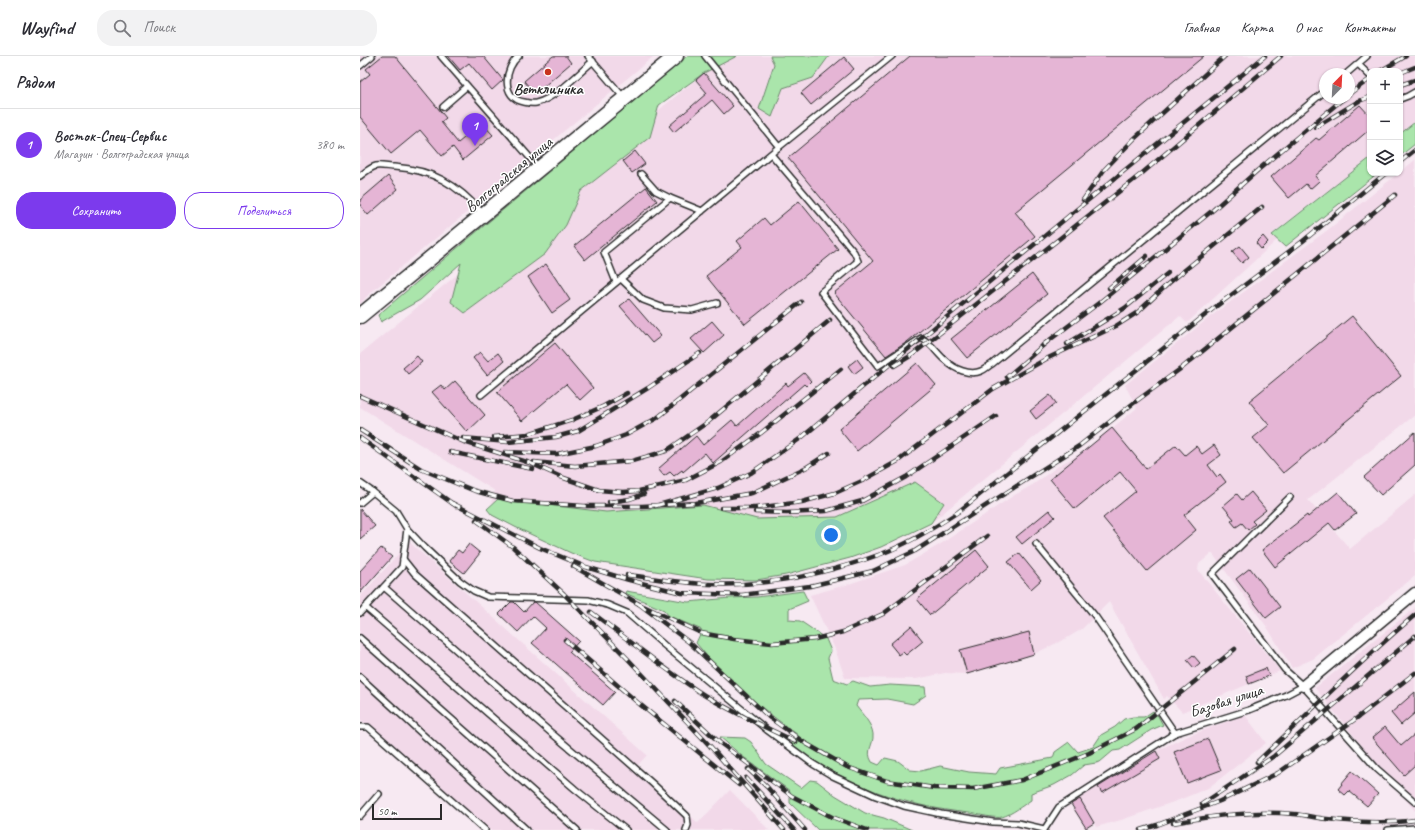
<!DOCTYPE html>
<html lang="ru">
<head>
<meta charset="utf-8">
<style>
  :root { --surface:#fff; --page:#f2f2f3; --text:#2b2b33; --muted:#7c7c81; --line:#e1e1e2; --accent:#7c3aed }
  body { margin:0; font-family:Caveat,sans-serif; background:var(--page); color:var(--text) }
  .controls { position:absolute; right:12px; top:12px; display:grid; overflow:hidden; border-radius:8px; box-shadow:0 1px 3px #0004 }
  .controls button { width:36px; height:36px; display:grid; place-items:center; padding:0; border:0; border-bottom:1px solid var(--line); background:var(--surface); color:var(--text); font:20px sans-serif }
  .compass { position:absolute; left:959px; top:12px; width:36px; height:36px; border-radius:50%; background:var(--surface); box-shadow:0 1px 3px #0004; rotate:24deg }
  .scale { position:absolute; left:12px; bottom:10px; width:70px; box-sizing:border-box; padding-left:4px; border:2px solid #2b2b2b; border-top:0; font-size:11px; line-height:14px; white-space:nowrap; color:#2b2b2b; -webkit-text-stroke:3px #fff; paint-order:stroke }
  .you { position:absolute; left:471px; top:479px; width:14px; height:14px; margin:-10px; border:3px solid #fff; border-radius:50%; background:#1a73e8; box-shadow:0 0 0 6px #1a73e833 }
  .badge { display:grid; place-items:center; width:26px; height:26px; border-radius:50%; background:var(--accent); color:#fff; font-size:13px; font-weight:700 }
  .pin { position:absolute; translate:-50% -33px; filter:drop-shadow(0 1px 2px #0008) }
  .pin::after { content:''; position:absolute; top:21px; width:14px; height:12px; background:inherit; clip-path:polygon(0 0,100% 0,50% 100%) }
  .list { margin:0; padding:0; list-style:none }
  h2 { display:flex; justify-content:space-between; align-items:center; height:52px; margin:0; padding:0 16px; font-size:17px }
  h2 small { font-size:13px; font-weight:400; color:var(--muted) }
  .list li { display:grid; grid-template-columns:26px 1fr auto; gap:12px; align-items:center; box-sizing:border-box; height:72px; padding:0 16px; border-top:1px solid var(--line) }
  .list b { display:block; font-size:15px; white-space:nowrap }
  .list p { margin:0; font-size:13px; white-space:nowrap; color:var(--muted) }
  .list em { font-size:13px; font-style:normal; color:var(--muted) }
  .actions { display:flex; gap:8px; padding:12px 16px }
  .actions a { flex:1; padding:9px 0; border:1px solid var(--accent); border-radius:16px; text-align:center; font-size:14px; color:var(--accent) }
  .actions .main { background:var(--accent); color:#fff }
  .icon { flex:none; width:22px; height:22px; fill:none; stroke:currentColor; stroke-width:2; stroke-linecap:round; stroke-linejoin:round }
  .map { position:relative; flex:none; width:1055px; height:774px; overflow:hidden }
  header { display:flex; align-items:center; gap:24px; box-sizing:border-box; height:56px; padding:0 20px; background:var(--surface); border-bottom:1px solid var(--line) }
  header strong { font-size:19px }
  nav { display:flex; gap:22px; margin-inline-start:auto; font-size:14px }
  .search { width:280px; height:36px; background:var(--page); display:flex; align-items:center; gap:10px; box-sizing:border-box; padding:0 14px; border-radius:16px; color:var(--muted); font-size:15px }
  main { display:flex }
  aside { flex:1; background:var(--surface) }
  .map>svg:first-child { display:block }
</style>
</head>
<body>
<header>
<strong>Wayfind</strong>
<div class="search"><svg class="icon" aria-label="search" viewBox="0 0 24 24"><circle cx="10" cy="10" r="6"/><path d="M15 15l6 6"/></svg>Поиск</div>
<nav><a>Главная</a><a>Карта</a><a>О нас</a><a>Контакты</a></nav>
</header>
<main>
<aside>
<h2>Рядом<small></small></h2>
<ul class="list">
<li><span class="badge">1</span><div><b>Восток-Спец-Сервис</b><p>Магазин · Волгоградская улица</p></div><em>380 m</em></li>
</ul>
<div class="actions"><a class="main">Сохранить</a><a>Поделиться</a></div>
</aside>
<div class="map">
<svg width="1055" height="774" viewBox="0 0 1055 774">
  <rect width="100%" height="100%" fill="#f7e9f2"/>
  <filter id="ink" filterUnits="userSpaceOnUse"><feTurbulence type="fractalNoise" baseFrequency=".025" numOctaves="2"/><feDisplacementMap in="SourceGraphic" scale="8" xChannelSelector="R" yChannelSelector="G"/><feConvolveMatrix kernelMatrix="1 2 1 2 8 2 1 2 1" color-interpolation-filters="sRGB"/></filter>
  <g filter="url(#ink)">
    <g fill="#f2d9e9" fill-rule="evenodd">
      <path d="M0,0H294L9,238L0,248Z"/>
      <path d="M365,0H1055V66L1040,78V15H1010V102L912,178L917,184L827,267L820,260L571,467L489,497L220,494L131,446L135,435L0,351V298ZM965,18H989V42H965Z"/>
      <path d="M1055,104V359L948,444L990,493L1055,439V520L953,603L932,612L907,571L852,497L839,508L838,514L920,615L822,656L807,640L804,643L749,546L722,573L707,582L674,598L607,618L585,617L556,623L485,622L475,593L450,539L486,529L545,509L579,489L653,440L674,428L701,408L720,398L777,352L765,329L850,261L969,173Z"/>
      <path d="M49,486L287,699L278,709L284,717L338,767L370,734L409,774H121L0,663V541Z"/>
      <path d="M1055,552V755L955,632Z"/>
      <path d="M885,659L906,687L848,732L819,744L761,764L736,771L734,767L726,772L712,748L709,747L796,695L828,680Z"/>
    </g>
    <g fill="#aae5ab" stroke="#6a886b">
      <path d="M327,0H377L344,17L299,49L290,81L221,135L206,169L185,198L105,257L91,246L101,207L60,244L21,266L18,259C120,172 224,87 327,0Z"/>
      <path d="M410,0H469L453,22L423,32L412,61L399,53L414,8Z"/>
      <path d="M1055,66V88L1040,100V78Z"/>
      <path d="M1010,102V117H1018L925,191L912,179Z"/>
      <path d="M555,426L584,447L571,467L521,491L490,502L426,519L396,524L348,523L235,506L211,497L155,471L132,459L127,453L138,443L246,456L343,449L397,463L477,461Z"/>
      <path d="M266,535L328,546L370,542L397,541L443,535L448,545L429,553V564L440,565L449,571L466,583L471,595L468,602L473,623L487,628L493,625L510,631L530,629L565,631L566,639L553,648L527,643L498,644L496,650C502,658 512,668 513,678C514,690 505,694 512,706L519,709L525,702L538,705L550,714L561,715L580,710L609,716L636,718L640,712L693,702L695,696L709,686L718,696L733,691L741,679L755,671L764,663L773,661H784L793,655L798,660L803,669L791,674L760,694L753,695L740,706L736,707L724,709L712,719L694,729L671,737V744C662,750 652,758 642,761C637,763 616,758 609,757C542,750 488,729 433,691L431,688L438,679C403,654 363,621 336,587L342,574L309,560L304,554L265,537Z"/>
      <path d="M360,681L385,682L391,686L406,708L441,732L450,724L457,725L475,739L505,757L524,762L552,774H458L430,747V735L382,700Z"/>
    </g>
    <g fill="#e5b5d5" stroke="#2b2b2b">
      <path d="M22,0H35L86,62L81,66L98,87L122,67L133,79L103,104L93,91L82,100L60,74L31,98L0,61V26L10,18L6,13Z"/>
      <path d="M88,0H123L143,24L132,34L109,7L100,14Z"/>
      <path d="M193,0H206L211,7L175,38L164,25Z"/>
      <path d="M550,0H844L655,156L675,180L547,286L526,300L474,237L513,205L428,102Z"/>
      <path d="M484,1L494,13L451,49L441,37Z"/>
      <path d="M344,17L373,50L364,58L352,44L314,76L309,70L347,37L336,24Z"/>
      <path d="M1000,49L1010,60V73L955,120L959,125L950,133L946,128L929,142L911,121L956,82L959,84Z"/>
      <path d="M275,95L285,108L272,117L263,105Z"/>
      <path d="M28,120L38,133L8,159L0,149V144Z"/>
      <path d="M286,131L297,145L225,204L214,190Z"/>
      <path d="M439,145L478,193L385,268L346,220L382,191L377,185L404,162L410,169Z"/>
      <path d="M903,180L908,186L901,193L896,187Z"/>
      <path d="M880,190L889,201L882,207L872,196Z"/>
      <path d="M186,208L210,244L192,257L168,221Z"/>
      <path d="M672,218L687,238L607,302L591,283Z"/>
      <path d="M269,243L301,280L292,287L260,250Z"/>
      <path d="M992,260L1041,320L923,417L893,382L909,369L889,345Z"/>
      <path d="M352,265L364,279L344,297L331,283Z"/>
      <path d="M195,287L233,332L220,344L206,328L162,365L137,336Z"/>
      <path d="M120,296L128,305L138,297L144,305L127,319L113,302Z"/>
      <path d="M57,300L62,306L48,318L43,312Z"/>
      <path d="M497,303L503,311L494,318L488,310Z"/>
      <path d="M557,307L576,329L497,395L479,373Z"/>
      <path d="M444,317L451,325L446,330L444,328L353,407L345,397L323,416L322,414L314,420L310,416L304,420L298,413L336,380L343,389L372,364L377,370L426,327L428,330Z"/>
      <path d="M95,325L125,359L107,376L72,336L81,329L85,334Z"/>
      <path d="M690,339L696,347L676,363L670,355Z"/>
      <path d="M752,372L786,413L816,389L825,399L836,390L842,398L854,389L861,399L848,409L857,421L860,418L866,426L824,459L836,474L787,515L743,462L776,435L760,416L715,453L690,423Z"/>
      <path d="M1055,376V409L1021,439L1004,421Z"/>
      <path d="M891,436L906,454L892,465L895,468L888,474L882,467L876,471L871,465L874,463L863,450L877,438L882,444Z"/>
      <path d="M978,436L996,458L975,474L969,467L915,511L902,494L947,459L948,461Z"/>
      <path d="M0,453L15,470L0,483Z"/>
      <path d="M689,454L695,461L662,488L656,481Z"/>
      <path d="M109,488L120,497L104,517L89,505L98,494L102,497Z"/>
      <path d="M21,492L32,501L0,537V515Z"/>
      <path d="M616,494L629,510L570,559L557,543Z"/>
      <path d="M659,497L681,524L671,533L648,506Z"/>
      <path d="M890,512L920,551L906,562L876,523Z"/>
      <path d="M151,546H154L164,556L173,546H175L219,585L209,596L255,636L243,649L172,587L186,572L173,560L158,576L139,558Z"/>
      <path d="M551,570L563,585L546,599L543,596L539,599L530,588Z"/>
      <path d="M669,576L674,598L607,618L600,594Z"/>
      <path d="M833,599L840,607L834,612L827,604Z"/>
      <path d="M906,612L909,620L889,628L886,620Z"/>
      <path d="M1055,636V657L1041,669L1031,657Z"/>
      <path d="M1025,671L1041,690L1055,678V709L1044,719L1012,682Z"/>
      <path d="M848,683L861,714L827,727L814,696Z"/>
      <path d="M796,695L800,703L742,737L738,731Z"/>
      <path d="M992,715L1018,738L1007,750L989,735L985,739L978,733L982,728H981Z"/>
      <path d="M720,743L734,767L726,772L711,748Z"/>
    </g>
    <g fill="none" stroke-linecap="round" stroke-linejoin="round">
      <defs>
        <g id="service">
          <path d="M81,0L179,112"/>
          <path d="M159,0C144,12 141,42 164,46C168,47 172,48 176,47C196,42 217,19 233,5"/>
          <path d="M228,0L264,42"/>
          <path d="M345,0L419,91"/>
          <path d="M998,8L1010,20"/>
          <path d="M0,10L12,0"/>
          <path d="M986,18L1007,0"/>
          <path d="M1040,43L1048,40L1055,36"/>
          <path d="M83,51L107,30"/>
          <path d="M411,98L494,196L498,205L461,236L518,310L561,282C573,288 576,297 586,305C594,313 610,320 621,315C625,314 628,310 632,308L965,35"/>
          <path d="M281,118L296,135L310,142"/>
          <path d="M0,120C4,117 11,111 16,110C21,109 29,111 34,111C73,114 97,128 122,157"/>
          <path d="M261,223L283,244L304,252L332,254L357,247"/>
          <path d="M256,226L244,196L310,142L342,155"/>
          <path d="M121,339L419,91L532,0"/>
          <path d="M0,427L13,436L36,455L47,473L65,492L100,525L114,535L128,541L228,544L248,549L267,557L304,589L407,674L453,708L473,720L516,740L544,750L581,758L633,766L658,767L684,773"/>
          <path d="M930,441L852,518L925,614L943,630L1017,713L1055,746"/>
          <path d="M0,447L13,436"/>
          <path d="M676,488L735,560L815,677"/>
          <path d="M43,503L55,518L293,728L327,760L328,769L326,774"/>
          <path d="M24,531L189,675L307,774"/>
          <path d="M5,551L215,733L266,774"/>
          <path d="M0,557L42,511L47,473"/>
          <path d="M0,582L217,774"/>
          <path d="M0,621L167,774"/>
          <path d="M0,671H8L125,774"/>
          <path d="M0,760L19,738"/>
          <path d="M684,774L699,751L815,677L889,654L926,639L943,630"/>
          <path d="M1028,774L1055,772"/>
        </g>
        <path id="minor" d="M943,630L1055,537"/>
        <path id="secondary" d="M0,260L316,0"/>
      </defs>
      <use href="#service" stroke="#2b2b2b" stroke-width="8"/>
      <use href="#minor" stroke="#2b2b2b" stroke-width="13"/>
      <use href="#secondary" stroke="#2b2b2b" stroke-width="17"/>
      <use href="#service" stroke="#fff" stroke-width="5"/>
      <use href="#minor" stroke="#fff" stroke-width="10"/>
      <use href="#secondary" stroke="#fff" stroke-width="14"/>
      <defs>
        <g id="rail">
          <path d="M1020,15L1046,0"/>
          <path d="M1040,17L1055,11"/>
          <path d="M1040,29L1055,24"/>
          <path d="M989,38L1010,23"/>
          <path d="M956,71L999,45L1010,41"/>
          <path d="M1040,106L1055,94"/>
          <path d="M723,144L744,114L774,83L865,0"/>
          <path d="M749,232L787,200"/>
          <path d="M707,288L765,252L808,217"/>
          <path d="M683,289L740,246L853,154L898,114L984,42"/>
          <path d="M534,310L552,299L780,119L921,0"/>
          <path d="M647,321L687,286"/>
          <path d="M0,340L104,386L170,407L201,421L239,434L263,436L279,435L326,424L361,406L401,377L481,313"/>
          <path d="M0,374L61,413L115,435L153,445L224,450H282L336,447L392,437L447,411L469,397"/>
          <path d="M134,381L168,378L212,364L244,350L267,337"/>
          <path d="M0,382L96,450"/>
          <path d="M103,382L148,386L196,381L218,375L288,332L340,297"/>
          <path d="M90,396L173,413"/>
          <path d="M145,396L197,398L236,390L266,379L297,362L441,246"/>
          <path d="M174,406L215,410L272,405L306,395L348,366L470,264"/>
          <path d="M249,446L270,443L284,438"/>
          <path d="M92,447L180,492L226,511L269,524L322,537L382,539L450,530L513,515L555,495L719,390L775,346L823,311L1035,139"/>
          <path d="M295,450L358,432L391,417L441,382L716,154L905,0"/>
          <path d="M361,452H395L442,446L475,437L502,425L538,405L633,333L686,303L756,270L778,256L809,227L902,151"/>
          <path d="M395,456L427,457L466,455L502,445L546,421L636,360"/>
          <path d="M116,464L153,491L204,538L267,602L350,690L424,774"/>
          <path d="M213,510L279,548L341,577L374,583L412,587L455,583L483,576L523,558L627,480"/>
          <path d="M267,519C294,522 321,527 348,528C406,531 466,518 521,498C548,488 574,472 598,456L854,252L943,185L1026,117"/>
          <path d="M279,548L330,587L410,662L445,687L487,711L527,725L574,732L613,733L662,724L729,697L776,673L875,593"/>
          <path d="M231,556C269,584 305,614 344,639C374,657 405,671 436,686"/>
          <path d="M205,584L277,646L379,729"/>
          <path d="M315,645L360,687L432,740L472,761L507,774"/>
          <path d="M897,706C949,657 1000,605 1055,559"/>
          <path d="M388,713L407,731L445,774"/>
          <path d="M386,722L434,774"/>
          <path d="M842,748L914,700L1055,580"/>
          <path d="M813,767C853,760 894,754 934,758C945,759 956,762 967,763C995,766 1028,768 1055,764"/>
          <path d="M781,774L797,769L860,745L918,717L997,662L1055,617"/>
        </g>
      </defs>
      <use href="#rail" stroke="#2b2b2b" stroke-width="4.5"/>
      <use href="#rail" stroke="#fff" stroke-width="3" stroke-dasharray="9" stroke-linecap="butt"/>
    </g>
  </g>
  <circle fill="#c8321e" stroke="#fff" stroke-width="1.5" cx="188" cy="16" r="4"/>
  <g text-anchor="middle" stroke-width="3" stroke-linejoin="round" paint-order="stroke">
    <g font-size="16" font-weight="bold" fill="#2b2b2b" stroke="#fff">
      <text x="188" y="38">Ветклиника</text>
    </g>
    <g font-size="16" fill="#2b2b2b" stroke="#fff">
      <text transform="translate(148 118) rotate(-40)" y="6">Волгоградская улица</text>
      <text transform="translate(866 644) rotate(-18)" y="6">Базовая улица</text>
    </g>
  </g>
</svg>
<div class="controls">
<button>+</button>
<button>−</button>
<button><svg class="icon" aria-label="layers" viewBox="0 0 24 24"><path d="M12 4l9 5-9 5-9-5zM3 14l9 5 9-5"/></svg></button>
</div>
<svg class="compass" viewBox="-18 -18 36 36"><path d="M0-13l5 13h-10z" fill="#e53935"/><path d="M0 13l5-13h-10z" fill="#7c7c81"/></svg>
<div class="scale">50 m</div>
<div class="you"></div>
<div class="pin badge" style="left:115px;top:90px">1</div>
</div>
</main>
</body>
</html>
